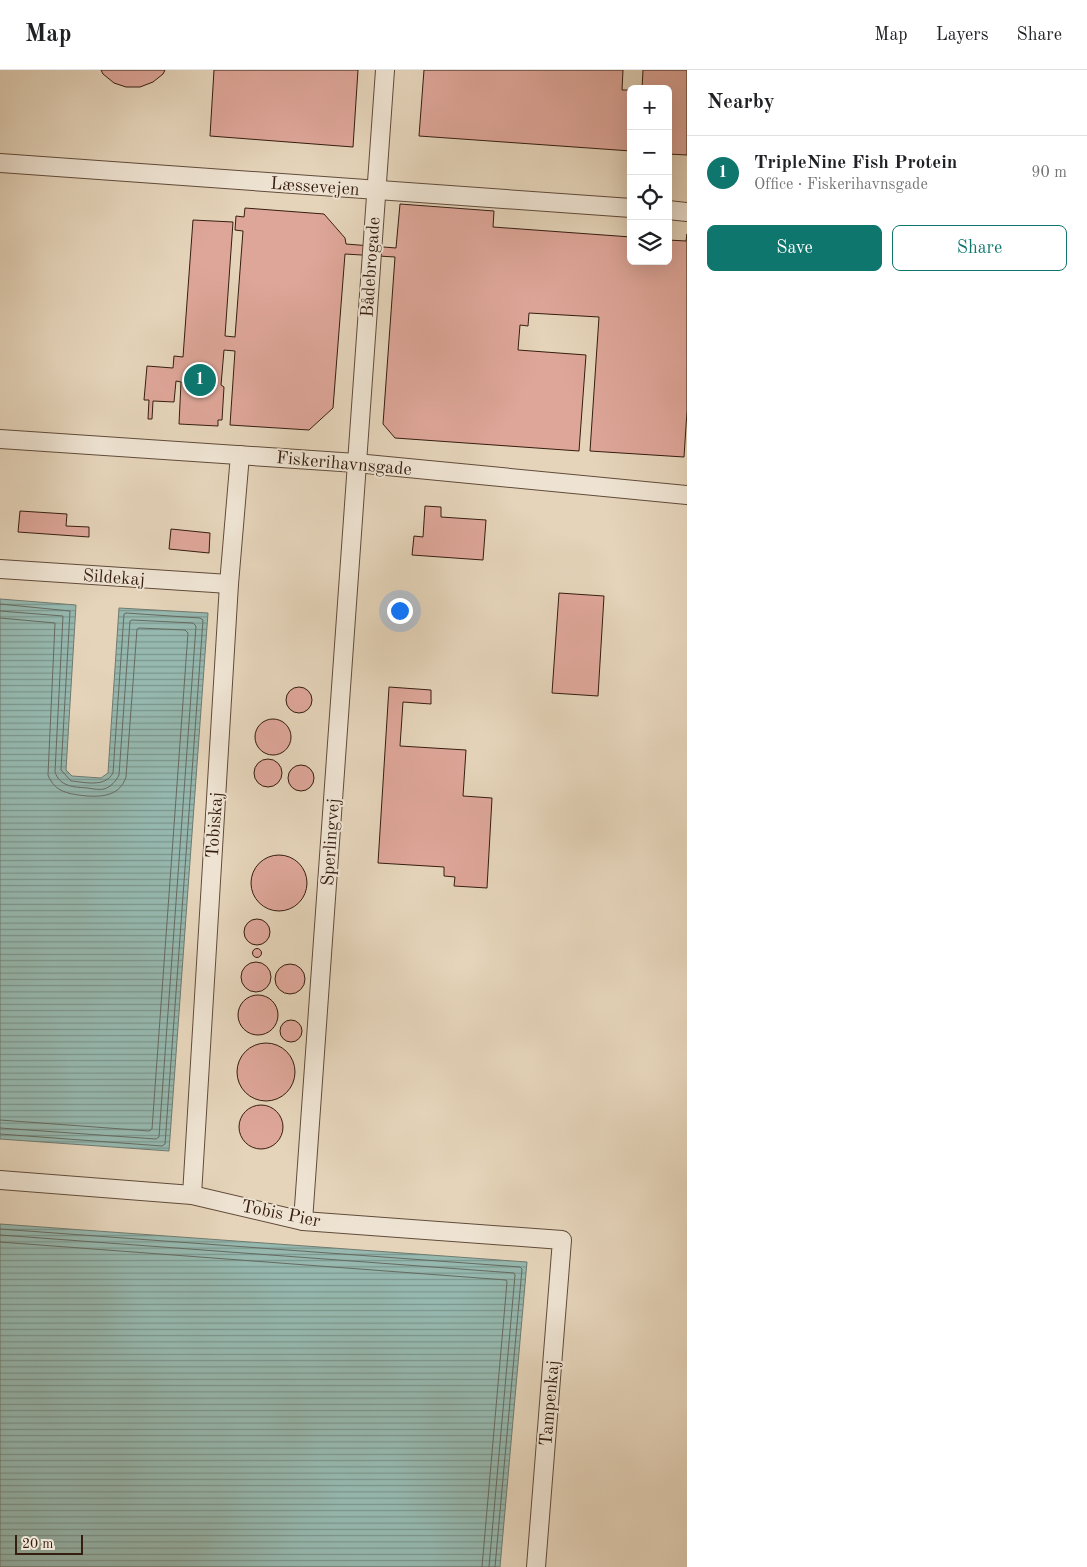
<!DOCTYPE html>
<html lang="en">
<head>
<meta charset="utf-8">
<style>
  :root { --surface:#fff; --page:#f6f6f6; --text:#202124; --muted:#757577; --line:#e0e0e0; --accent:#0f766e }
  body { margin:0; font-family:"Old Standard TT",serif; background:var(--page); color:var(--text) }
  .controls { position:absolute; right:15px; top:15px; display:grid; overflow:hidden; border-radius:8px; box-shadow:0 5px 20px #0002 }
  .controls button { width:45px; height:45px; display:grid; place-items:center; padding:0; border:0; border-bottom:1px solid var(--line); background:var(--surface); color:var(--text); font:25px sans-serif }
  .scale { position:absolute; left:15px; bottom:12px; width:68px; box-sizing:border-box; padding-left:5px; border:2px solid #351d10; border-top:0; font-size:14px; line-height:18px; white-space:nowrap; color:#351d10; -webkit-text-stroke:4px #eee3d2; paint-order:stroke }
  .you { position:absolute; left:399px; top:540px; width:18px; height:18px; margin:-12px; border:4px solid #fff; border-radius:50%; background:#1a73e8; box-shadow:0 0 0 8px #1a73e833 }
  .badge { display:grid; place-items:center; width:32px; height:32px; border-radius:50%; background:var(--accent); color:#fff; font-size:16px; font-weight:700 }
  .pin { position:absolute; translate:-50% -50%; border:2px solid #fff; box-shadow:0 1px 5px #0006 }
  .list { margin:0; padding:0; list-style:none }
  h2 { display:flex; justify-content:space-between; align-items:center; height:65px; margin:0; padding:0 20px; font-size:21px }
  h2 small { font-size:16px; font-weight:400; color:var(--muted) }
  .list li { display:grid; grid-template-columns:32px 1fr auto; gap:15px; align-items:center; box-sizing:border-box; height:75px; padding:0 20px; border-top:1px solid var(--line) }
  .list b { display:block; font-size:19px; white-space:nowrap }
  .list p { margin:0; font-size:16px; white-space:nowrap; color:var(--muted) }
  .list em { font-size:16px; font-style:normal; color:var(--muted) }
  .actions { display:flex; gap:10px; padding:15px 20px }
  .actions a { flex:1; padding:11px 0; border:1px solid var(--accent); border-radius:8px; text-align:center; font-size:18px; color:var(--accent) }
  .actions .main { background:var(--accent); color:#fff }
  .icon { flex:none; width:28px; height:28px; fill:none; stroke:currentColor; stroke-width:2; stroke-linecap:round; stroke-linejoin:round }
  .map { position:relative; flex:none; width:687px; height:1497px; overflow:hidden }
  header { display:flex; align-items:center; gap:30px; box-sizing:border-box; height:70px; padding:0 25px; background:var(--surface); border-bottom:1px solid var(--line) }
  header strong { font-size:24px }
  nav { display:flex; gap:28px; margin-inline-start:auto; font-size:18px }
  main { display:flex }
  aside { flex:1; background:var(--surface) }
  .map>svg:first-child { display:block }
</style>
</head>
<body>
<header>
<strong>Map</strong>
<nav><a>Map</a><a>Layers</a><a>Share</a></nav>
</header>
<main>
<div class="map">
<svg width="687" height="1497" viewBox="0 0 687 1497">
  <defs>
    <pattern id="water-rules" width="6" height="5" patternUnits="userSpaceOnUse" patternTransform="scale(1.25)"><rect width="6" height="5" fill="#96b8af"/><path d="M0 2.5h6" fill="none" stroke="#7b958d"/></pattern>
  </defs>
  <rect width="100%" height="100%" fill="#e5d4ba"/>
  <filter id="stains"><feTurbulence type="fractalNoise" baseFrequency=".004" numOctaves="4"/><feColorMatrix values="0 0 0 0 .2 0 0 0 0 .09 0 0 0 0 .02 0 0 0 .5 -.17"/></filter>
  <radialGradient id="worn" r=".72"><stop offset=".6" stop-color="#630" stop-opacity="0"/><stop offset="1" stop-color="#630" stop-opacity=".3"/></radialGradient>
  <g fill="url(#water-rules)" stroke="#6f7a6f">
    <path d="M0,529L76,535L66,700L72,706L101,708L108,703L119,538L208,543L169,1081L0,1069Z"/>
    <path d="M0,1154L527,1192L500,1497H0Z"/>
  </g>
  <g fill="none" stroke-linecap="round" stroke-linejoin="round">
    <g stroke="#666a60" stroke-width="1">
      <path d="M0,534L70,541L61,700L71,711C84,712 105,718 113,703L124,544L126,543L200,548L203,550L165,1074L162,1076L0,1064"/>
      <path d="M0,541L63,546L55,702C60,717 74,717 88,718C93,719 100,720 104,719C111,717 116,711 119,705L130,551L132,550L193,553L196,556L159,1067L156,1069L0,1058"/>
      <path d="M0,548L55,553L48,705C55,723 70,724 87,726C104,727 120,725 126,707L137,559L139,558L185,560L188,563L152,1059L149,1061L0,1050"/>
      <path d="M0,1159L520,1197L522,1199L495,1497"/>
      <path d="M0,1165L514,1203L515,1205L489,1497"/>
      <path d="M0,1172L506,1210L507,1212L482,1497"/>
    </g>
  </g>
  <g fill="#dea699" stroke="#351d10">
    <path d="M101,0H165L163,4L153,12L140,17H126L114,13L103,4Z"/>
    <path d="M214,0H358L353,77L210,66Z"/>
    <path d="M424,0H623L622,20H631V81L419,66Z"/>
    <path d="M643,0H687V85L668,84V19H642Z"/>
    <path d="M400,134L494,141L493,157L631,167V191H668V170L686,171L687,164V341L684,387L590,381L599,247L529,243L528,256L520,255L518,280L586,285L579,381L395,368L383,354L395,187L345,184L333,338L309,360L230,355L235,281L224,280L221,315L224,317L222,350H218V356L179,354L181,312L176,311L174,332L153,331L152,349H148L149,330H144L147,296L173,298L174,286L183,287L193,150L233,152L225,266L235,267L243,161L235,160L236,146L244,147L245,138L324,144L345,168L346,174L396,178Z"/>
    <path d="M425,436L441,437V447L486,450L483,490L412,485L414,466L423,467Z"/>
    <path d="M20,441L67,444L66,456L89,457V467L18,462Z"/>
    <path d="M171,459L210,463L209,483L169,479Z"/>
    <path d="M559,523L604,526L598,626L552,623Z"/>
    <circle cx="299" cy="630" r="13"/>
    <path d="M389,617L431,620V634L403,632L400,676L466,680L463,726L492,728L487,818L454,816L455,807L444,806V797L378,793Z"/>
    <circle cx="273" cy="667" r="18"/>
    <circle cx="268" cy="703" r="14"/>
    <circle cx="301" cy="708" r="13"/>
    <circle cx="279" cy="813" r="28"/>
    <circle cx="257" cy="862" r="13"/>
    <circle cx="257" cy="883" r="4.5"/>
    <circle cx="256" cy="907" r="15"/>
    <circle cx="290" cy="909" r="15"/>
    <circle cx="258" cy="945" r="20"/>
    <circle cx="291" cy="961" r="11"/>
    <circle cx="266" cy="1002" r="29"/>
    <circle cx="261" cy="1057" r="22"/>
  </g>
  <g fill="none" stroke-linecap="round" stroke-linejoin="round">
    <defs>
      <g id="street">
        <path d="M0,93L631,138"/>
        <path d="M668,140L687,142"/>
        <path d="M0,369L356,393L687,425"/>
        <path d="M0,499L229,514"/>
        <path d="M0,1110L192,1125L303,1151L562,1170L536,1497"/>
        <path d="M192,1125L229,514L240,385"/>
        <path d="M303,1151L385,0"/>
      </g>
    </defs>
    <use href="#street" stroke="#614b3a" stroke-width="20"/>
    <use href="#street" stroke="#eee3d2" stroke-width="18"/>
  </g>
  <g text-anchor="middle" stroke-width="4" stroke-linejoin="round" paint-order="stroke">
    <g font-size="18" fill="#351d10" stroke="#eee3d2">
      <text transform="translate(315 116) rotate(4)" y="6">Læssevejen</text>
      <text transform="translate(370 197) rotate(-86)" y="6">Bådebrogade</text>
      <text transform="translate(344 393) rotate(5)" y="6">Fiskerihavnsgade</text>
      <text transform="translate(114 507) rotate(4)" y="6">Sildekaj</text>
      <text transform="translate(214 755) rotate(-86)" y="6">Tobiskaj</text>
      <text transform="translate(330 772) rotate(-86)" y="6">Sperlingvej</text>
      <text transform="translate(281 1143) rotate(11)" y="6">Tobis Pier</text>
      <text transform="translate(549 1333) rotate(-85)" y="6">Tampenkaj</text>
    </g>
  </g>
  <rect width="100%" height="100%" filter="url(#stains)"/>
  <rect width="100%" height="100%" fill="url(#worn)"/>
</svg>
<div class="controls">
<button>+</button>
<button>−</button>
<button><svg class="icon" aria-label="locate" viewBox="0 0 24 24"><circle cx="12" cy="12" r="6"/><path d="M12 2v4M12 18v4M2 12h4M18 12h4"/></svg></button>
<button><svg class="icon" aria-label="layers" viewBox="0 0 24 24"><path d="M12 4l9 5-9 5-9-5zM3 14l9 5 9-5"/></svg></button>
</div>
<div class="scale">20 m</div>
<div class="you"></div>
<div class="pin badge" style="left:200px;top:310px">1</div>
</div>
<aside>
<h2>Nearby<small></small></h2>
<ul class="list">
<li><span class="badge">1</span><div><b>TripleNine Fish Protein</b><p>Office · Fiskerihavnsgade</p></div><em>90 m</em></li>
</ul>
<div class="actions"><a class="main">Save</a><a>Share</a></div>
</aside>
</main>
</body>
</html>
